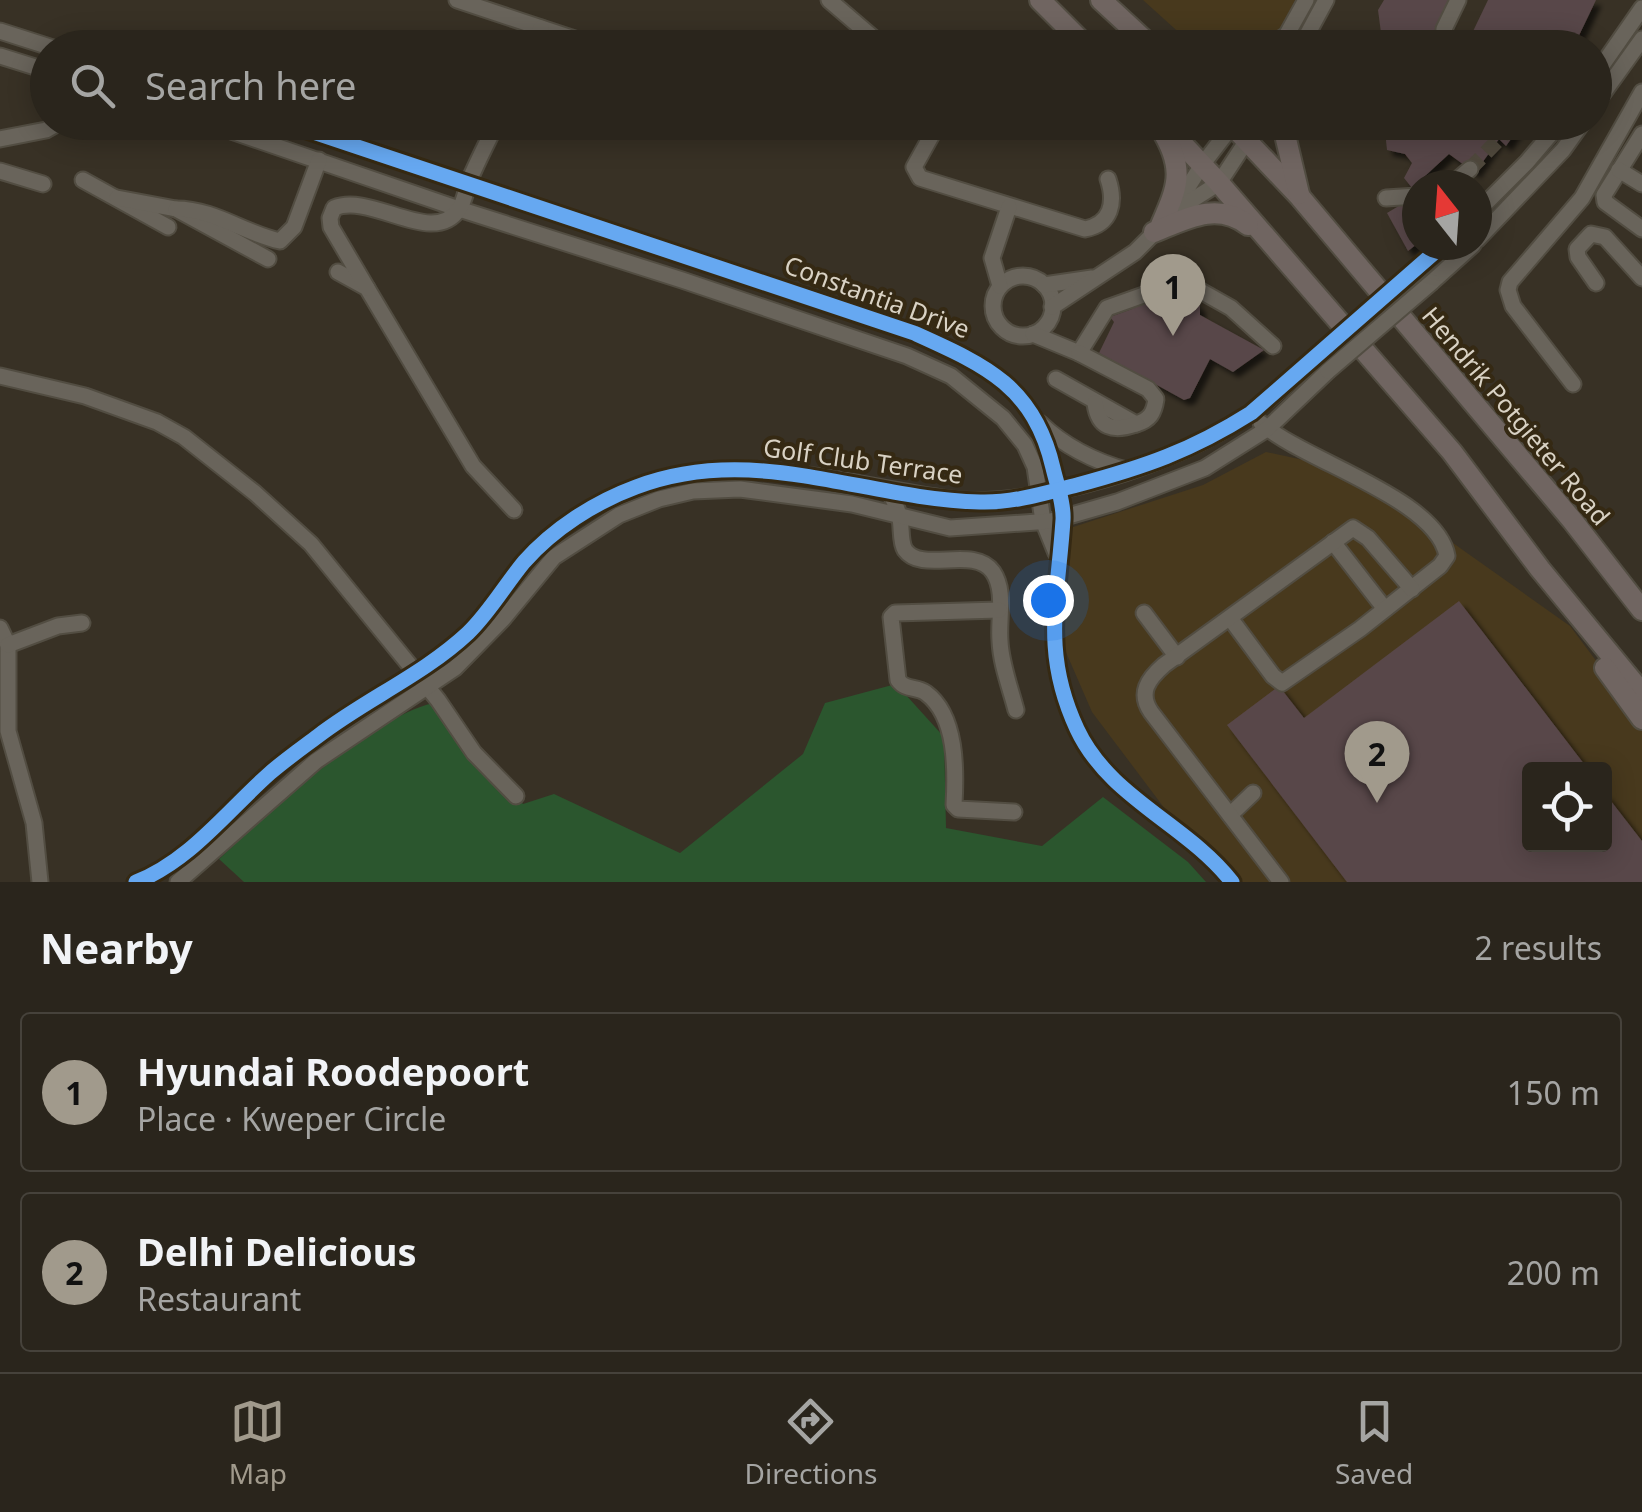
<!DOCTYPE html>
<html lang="en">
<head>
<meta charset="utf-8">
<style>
  :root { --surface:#2a251c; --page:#363129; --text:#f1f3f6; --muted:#a5a5a3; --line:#46423b; --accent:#a19a8c }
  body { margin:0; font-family:"Noto Sans",sans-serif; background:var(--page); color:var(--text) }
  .controls { position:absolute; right:30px; bottom:30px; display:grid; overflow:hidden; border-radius:10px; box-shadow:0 5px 25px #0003 }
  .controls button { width:90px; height:90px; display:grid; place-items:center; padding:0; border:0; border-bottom:2px solid var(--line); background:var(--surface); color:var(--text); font:50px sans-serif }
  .compass { position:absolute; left:1402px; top:170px; width:90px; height:90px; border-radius:50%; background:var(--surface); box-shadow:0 5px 25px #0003; rotate:343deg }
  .you { position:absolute; left:1048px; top:600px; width:35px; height:35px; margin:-25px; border:8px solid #fff; border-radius:50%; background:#1a73e8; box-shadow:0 0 0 15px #1a73e833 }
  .badge { display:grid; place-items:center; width:65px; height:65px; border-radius:50%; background:var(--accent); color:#111; font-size:32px; font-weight:700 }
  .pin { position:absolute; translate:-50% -82px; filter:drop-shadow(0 2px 5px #0008) }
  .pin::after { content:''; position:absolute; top:52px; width:35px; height:30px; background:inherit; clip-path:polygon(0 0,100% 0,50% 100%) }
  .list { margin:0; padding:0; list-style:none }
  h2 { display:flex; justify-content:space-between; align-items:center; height:130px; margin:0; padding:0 40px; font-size:42px }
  h2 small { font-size:32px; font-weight:400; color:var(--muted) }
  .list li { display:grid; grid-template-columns:65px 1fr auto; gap:30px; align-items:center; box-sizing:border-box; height:160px; margin:0 20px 20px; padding:0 20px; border:2px solid var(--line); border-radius:10px }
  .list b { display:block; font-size:38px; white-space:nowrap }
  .list p { margin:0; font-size:32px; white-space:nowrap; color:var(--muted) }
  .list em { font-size:32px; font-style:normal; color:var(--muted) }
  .icon { flex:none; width:55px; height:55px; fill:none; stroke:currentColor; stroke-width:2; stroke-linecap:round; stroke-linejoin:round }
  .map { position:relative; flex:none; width:1642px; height:882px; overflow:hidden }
  .search { position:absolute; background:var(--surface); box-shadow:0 5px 25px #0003; left:30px; right:30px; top:30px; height:110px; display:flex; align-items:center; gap:25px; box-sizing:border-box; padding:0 35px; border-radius:55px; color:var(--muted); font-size:38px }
  .sheet { height:490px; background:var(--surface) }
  nav { display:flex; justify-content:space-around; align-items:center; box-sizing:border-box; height:140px; border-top:2px solid var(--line); background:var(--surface); font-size:28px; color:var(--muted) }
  nav a { display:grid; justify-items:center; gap:5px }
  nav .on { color:var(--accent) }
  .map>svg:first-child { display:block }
</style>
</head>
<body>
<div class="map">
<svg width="1642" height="882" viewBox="0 0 1642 882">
  <defs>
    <filter id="shadow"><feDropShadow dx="5.5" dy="5.5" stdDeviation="2.5" flood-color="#0009"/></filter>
  </defs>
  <rect width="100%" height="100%" fill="#383125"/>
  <g fill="#48391d" fill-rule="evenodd">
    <path d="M1143,0H1295L1277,36L1252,48L1195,47Z"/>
    <path d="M1266,452L1350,470L1570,626L1642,722V882H1220L1092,712L1055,627L1070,528L1203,485ZM1530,769H1604V844H1530Z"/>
  </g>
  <path fill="#2b562e" d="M896,684L944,737L946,828L1042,846L1103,797L1188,862L1206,882H244L219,859C268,813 373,714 438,702L523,804L554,794L680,853L803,754L825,703Z"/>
  <g fill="#584748" filter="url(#shadow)">
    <path d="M1384,0H1453L1439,48H1383L1378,10Z"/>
    <path d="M1488,0H1596L1573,48H1465Z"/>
    <path d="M1384,122H1523L1506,146L1499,139L1475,173L1449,154L1412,188L1404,178L1412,163L1405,154L1387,150Z"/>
    <path d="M1407,201H1417V244L1408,251L1387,213Z"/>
    <path d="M1171,292L1200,306V315L1264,350L1233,372L1210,359L1190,398L1184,400L1099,353L1114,322L1110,317L1132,309L1129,304Z"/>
    <path d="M1459,601L1588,769H1530V844H1604V792L1642,841V882H1347L1227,725L1279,686L1304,718Z"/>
  </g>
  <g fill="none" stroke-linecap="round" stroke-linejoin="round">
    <path stroke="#50493d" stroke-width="15" stroke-dasharray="15 8" stroke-linecap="butt" d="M1470,169L1516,122"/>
    <defs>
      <g id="minor">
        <path d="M457,0L602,48"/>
        <path d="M829,0L885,48"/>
        <path d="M0,31L53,48"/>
        <path d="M1281,45L1306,0"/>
        <path d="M532,48L541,28"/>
        <path d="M1300,48L1326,0"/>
        <path d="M1442,48L1444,29L1458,0"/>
        <path d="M0,56L48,71"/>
        <path d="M1594,77L1642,8"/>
        <path d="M1594,106L1642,39"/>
        <path d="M205,122L459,209L682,280L907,356L951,376L1003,418L1025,445L1035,467L1043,521L1056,553"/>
        <path d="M283,122L914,333C985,365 1034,386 1053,468C1057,485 1064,504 1063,520C1058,599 1041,652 1077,729C1109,798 1187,824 1232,882"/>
        <path d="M939,122L914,167L920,178L1085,229C1111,224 1116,203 1108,179"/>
        <path d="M1642,134L1604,195L1605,202L1642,229"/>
        <path d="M0,139L46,130L60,122"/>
        <path d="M1619,170L1642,184"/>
        <path d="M0,171L43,184"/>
        <path d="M83,180L168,227"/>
        <path d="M1451,185L1470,169"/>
        <path d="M117,198L176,209L268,259"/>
        <path d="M1386,198L1417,196"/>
        <path d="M176,209C215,209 243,233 280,241L294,227L319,160"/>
        <path d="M1174,209L1202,165L1235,122"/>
        <path d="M1175,211L1219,183L1259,122"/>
        <path d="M1477,212L1527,162L1561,122"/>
        <path d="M1477,240L1563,150L1583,122"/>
        <path d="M1418,270L1443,245"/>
        <path d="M338,272L367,288L473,466L514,510"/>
        <circle cx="1023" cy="306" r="30"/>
        <path d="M1432,282L1473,245"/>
        <path d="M1596,283L1578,257L1577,249L1591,234L1605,237L1642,278"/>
        <path d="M1044,285L1092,278"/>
        <path d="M1000,286L992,258L1009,207"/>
        <path d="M367,288L331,227L330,218L334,208C372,192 433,248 459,209C465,201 466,188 470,179C478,160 488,141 497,122"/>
        <path d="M1052,307L1135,252L1160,227"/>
        <path d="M1033,334L1079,353L1107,308L1183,281L1231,308L1273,346"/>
        <path d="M0,376L85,396L157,422L184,437L255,493L311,544L438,700L474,753L516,796"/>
        <path d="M1056,379L1136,424C1150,420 1154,413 1156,399L1148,389L1079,353"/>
        <path d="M1573,384L1513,306L1508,290L1510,282L1582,198L1642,92"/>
        <path d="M1095,403C1098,428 1113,432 1136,424"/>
        <path d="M1040,423C1065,447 1096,462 1129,471"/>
        <path d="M889,490C893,499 898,509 900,519C902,528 900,542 905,550C922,574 974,545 993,572C1006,591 998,619 1000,641C1001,664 1010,687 1016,710"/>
        <path d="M1333,542L1385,609"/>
        <path d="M999,610L895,613L891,617L898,680C906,691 916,686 926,693C957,716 956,770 954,805L958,809L1014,812"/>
        <path d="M1144,613L1177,657"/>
        <path d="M1230,618L1273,676L1282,683L1360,629L1440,566L1447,556C1437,498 1303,461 1261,423"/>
        <path d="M0,628L8,645V731L34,823L40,882"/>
        <path d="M8,645L58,626L82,623"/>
        <path d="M1230,815L1253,793"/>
        <path d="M136,882C190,861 227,811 270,773C285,760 302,748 317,736C365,699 423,675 467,634C489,614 505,586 524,563C552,529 595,503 636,487C739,448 845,485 949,499C1033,510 1181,463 1249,414C1274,397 1296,375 1318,355"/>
        <path d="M178,882L316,761L455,668L503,619L554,557L619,515L659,499L693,491L740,489L852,504L950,528L1051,521L1117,502L1205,468L1267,429L1328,371"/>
        <path d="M1281,882L1151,712C1138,693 1148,679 1164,665L1353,528L1368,538L1412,589"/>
      </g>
      <g id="major">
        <path d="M1040,0L1088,48"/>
        <path d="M1101,0L1153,48"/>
        <path d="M1277,48L1285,39"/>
        <path d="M1162,122L1219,183L1452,452L1540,569L1642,693"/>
        <path d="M1229,122L1300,197L1572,520L1642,610"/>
        <path d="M1285,122L1286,139L1299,194"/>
        <path d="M1161,225C1177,188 1185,171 1164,134"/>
        <path d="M1154,232C1186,219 1217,201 1248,225"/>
        <path d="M1605,668L1642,719"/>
      </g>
    </defs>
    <use href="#minor" stroke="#524d42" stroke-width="19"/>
    <use href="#major" stroke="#524d42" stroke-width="24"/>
    <use href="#minor" stroke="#69645b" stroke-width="15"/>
    <use href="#major" stroke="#706561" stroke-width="20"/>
    <defs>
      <g id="minor-bridge">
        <path d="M1318,355L1418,270"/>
        <path d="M1328,371L1432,282"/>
      </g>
    </defs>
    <use href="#minor-bridge" stroke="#524d42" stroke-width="19" stroke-linecap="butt"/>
    <use href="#minor-bridge" stroke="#69645b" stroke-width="15"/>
    <defs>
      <g id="cycleway">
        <path d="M283,122L914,333C985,365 1034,386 1053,468C1057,485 1064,504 1063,520C1058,599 1041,652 1077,729C1109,798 1187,824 1232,882"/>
        <path d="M136,882C190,861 227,811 270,773C285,760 302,748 318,736C366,699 423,675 468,633C489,613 505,585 524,562C553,529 595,502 636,487C755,442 862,499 980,502C1013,503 1045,493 1077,485C1144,467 1191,451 1251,413L1443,245"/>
      </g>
    </defs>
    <use href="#cycleway" stroke="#352913" stroke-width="21"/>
    <use href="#cycleway" stroke="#66a8f1" stroke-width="15"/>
  </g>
  <g text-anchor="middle" stroke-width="8" stroke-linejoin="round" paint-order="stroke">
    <g font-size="25" fill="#d9d2c4" stroke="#352913">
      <text transform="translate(877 297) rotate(20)" y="9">Constantia Drive</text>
      <text transform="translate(1516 416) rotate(50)" y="9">Hendrik Potgieter Road</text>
      <text transform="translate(863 461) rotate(8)" y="9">Golf Club Terrace</text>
    </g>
  </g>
</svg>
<div class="controls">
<button><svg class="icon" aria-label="locate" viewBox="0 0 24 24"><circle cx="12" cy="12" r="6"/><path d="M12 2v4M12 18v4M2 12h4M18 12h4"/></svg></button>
</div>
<svg class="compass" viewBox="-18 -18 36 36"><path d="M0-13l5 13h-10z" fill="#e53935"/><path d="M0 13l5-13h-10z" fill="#a5a5a3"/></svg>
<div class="you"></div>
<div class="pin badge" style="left:1173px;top:336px">1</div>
<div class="pin badge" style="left:1377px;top:803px">2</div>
<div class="search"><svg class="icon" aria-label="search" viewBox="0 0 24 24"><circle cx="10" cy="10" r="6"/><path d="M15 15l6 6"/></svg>Search here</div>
</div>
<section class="sheet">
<h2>Nearby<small>2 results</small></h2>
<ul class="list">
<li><span class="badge">1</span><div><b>Hyundai Roodepoort</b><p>Place · Kweper Circle</p></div><em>150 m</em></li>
<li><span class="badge">2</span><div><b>Delhi Delicious</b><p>Restaurant</p></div><em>200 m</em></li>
</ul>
</section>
<nav>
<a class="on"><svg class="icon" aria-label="map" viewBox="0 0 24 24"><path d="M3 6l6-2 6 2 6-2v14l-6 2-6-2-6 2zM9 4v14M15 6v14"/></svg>Map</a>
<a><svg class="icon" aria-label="directions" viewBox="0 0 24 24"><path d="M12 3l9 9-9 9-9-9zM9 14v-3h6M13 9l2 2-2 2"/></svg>Directions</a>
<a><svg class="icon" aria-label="saved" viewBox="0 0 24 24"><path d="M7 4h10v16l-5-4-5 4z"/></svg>Saved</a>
</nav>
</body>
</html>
